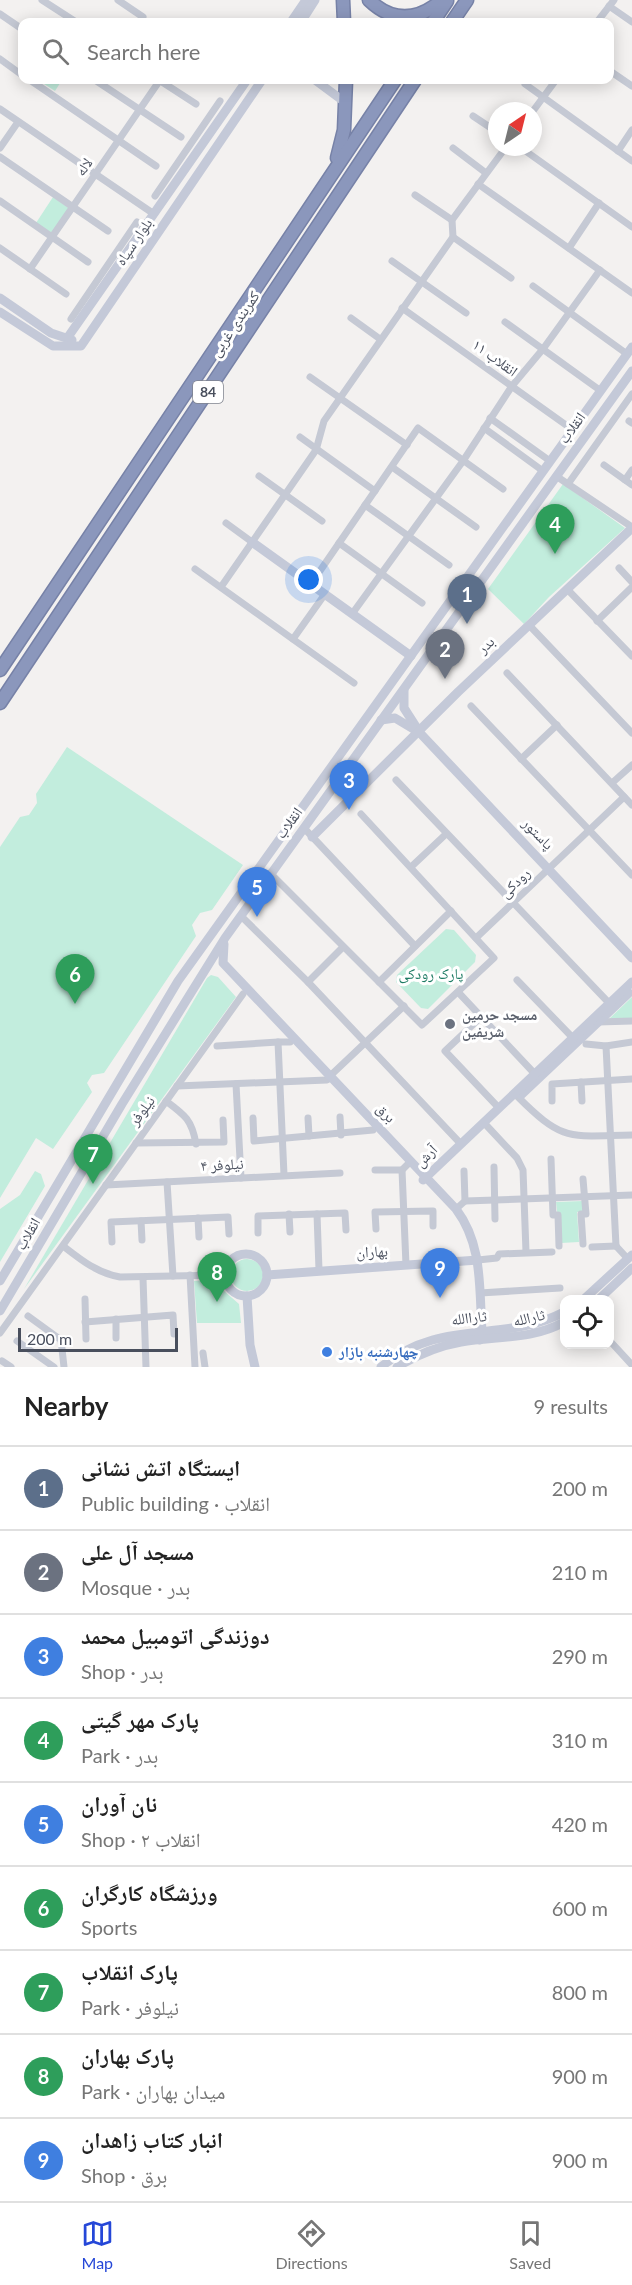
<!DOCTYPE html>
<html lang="en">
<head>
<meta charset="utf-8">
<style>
  :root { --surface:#fff; --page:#f2f2f2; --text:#222; --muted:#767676; --line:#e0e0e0; --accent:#2547d8 }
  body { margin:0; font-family:Lato,"Noto Naskh Arabic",sans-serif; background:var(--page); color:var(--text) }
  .controls { position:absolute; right:18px; bottom:18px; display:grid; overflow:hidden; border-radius:12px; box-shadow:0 3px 15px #0003 }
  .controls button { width:54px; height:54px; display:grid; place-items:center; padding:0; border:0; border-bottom:2px solid var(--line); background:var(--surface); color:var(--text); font:30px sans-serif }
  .compass { position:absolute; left:488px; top:102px; width:54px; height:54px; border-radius:50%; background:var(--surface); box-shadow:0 3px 15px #0003; rotate:35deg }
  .scale { position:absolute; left:18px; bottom:15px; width:160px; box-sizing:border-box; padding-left:6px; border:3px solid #494f5d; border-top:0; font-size:16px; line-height:21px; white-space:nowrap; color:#494f5d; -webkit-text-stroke:4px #fff; paint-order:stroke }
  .you { position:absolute; left:309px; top:580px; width:21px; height:21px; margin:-15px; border:4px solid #fff; border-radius:50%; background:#1a73e8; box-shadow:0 0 0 9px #1a73e833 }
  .badge { display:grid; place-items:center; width:39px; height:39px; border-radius:50%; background:var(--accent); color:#fff; font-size:20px; font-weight:700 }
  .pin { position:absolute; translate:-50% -50px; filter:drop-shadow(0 2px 3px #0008) }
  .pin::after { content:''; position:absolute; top:32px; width:21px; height:18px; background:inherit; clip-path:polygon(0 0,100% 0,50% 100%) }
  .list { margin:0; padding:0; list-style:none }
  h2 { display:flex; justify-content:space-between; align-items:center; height:78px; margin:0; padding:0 24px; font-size:26px }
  h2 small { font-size:20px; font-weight:400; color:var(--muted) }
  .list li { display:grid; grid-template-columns:39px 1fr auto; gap:18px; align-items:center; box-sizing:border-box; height:84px; padding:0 24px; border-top:2px solid var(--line) }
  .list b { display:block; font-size:22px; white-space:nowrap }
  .list p { margin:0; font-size:20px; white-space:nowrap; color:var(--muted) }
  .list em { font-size:20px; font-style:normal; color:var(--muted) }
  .icon { flex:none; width:33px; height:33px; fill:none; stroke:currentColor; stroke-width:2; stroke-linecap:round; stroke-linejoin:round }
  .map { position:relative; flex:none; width:632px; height:1367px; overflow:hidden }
  .search { position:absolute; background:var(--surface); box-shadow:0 3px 15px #0003; left:18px; right:18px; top:18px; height:66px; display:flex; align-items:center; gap:15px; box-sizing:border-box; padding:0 21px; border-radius:12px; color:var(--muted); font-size:22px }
  .sheet { height:834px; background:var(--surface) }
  nav { display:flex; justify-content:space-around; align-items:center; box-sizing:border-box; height:84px; border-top:2px solid var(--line); background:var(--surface); font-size:16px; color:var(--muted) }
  nav a { display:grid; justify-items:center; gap:3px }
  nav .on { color:var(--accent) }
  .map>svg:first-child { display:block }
</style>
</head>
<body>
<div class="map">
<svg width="632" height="1367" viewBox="0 0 632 1367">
  <rect width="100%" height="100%" fill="#f3f1f0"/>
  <g fill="#c2eddd">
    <path d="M38,80H62L55,91Z"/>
    <path d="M53,197L70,209L53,234L36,223Z"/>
    <path d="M563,484L625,528L549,597L524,624L488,589Z"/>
    <path d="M67,747L243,865L212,910L200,913L192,925L196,936L104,1073L92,1075L87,1083L92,1092L53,1149L36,1138L0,1198V847L20,817L29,815L37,803L36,794Z"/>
    <path d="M446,929L454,930L476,955L475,962L428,1009L421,1008L396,982L397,975Z"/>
    <path d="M211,975L218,977L236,997L24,1289L207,978Z"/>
    <path d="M632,997V1020H610V1018Z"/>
    <path d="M35,1171L41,1174L45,1186L0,1262V1209L20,1195Z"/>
    <path d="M583,1201L584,1212H577L579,1242L561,1243L556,1202Z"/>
    <circle cx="247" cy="1275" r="16"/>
    <path d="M217,1280L224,1291L239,1304L241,1323H197L194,1281Z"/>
  </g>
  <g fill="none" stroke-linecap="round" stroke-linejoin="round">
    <defs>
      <g id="highway">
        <path d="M343,0L344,22"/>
        <path d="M369,0C393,23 418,21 442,0"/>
        <path d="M433,22L447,1"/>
        <path d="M452,22L467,0"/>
        <path d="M337,158L344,130L346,80"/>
        <path d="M0,670L395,80"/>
        <path d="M0,703L415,80"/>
      </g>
    </defs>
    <use href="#highway" stroke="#7782a7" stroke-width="15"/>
    <g stroke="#c5c9d4" stroke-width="7">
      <path d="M42,0L76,22"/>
      <path d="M118,0L143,17"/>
      <path d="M609,6L632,22"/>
      <path d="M0,14L22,29"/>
      <path d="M597,22L614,0"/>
      <path d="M0,59L22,75"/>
      <path d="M610,71L632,86"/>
      <path d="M30,80L156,166"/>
      <path d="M95,80L181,137"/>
      <path d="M159,80L196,104"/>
      <path d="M525,84L632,161"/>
      <path d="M0,109L154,214"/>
      <path d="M533,111L556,80"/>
      <path d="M473,116L497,132"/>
      <path d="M520,147L632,227"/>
      <path d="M0,148L18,122"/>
      <path d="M453,148L486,173"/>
      <path d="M618,151L632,130"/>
      <path d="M0,157L108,231"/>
      <path d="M478,184L632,293"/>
      <path d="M415,195L452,220"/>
      <path d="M155,196L220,101"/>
      <path d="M0,201L88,262"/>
      <path d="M453,237L511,278"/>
      <path d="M0,248L66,294"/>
      <path d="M569,248L599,203"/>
      <path d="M392,261L466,313"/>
      <path d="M30,269L160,80"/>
      <path d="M533,286L627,354"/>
      <path d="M402,308L573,430"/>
      <path d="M351,318L380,339"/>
      <path d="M71,319L137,222"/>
      <path d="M505,322L601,391"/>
      <path d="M310,377L407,445"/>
      <path d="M490,418L550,461"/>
      <path d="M629,421L632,423"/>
      <path d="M484,428L543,471"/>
      <path d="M300,437L375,491"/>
      <path d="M604,465L632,485"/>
      <path d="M392,467L476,527"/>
      <path d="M259,476L322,521"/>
      <path d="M556,476L632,527"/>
      <path d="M625,480L632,470"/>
      <path d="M568,484L632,394"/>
      <path d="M365,505L449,565"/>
      <path d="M226,523L252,542"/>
      <path d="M339,543L422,603"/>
      <path d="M619,568L632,582"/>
      <path d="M195,569L354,683"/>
      <path d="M311,584L418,428L503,489"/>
      <path d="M221,587L316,450L324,421L453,237L452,220L506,147"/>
      <path d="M567,589L632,656"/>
      <path d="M352,614L463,461L512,386L543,349L600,270"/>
      <path d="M597,621L632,587"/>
      <path d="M529,625L632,733"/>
      <path d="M293,639L325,594"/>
      <path d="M507,673L632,805"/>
      <path d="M471,706L632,875"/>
      <path d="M521,759L557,725"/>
      <path d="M396,780L609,1003"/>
      <path d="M612,783L632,765"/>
      <path d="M304,828L415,946"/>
      <path d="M411,867L446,834"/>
      <path d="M271,874L422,1025L494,958L361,814"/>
      <path d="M241,916L308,982L460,1143"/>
      <path d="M476,938L624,797"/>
      <path d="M517,980L572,1037"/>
      <path d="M308,982L343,947"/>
      <path d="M379,982L451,911"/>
      <path d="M458,992L534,1073"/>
      <path d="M481,1017L445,1051L498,1107"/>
      <path d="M598,1022L632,1021"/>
      <path d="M278,1042H290"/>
      <path d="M586,1044L606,1046L632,1042"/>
      <path d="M217,1046L278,1042L284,1175"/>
      <path d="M606,1046L616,1246"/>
      <path d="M330,1076L404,1006"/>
      <path d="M581,1082L582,1101"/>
      <path d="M236,1084L241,1178"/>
      <path d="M177,1086L327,1080"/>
      <path d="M518,1097C564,1143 570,1136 632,1135"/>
      <path d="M166,1101C185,1115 192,1120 196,1144"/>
      <path d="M552,1101V1084L632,1079"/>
      <path d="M340,1117L341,1135"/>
      <path d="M253,1118L254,1141L373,1130"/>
      <path d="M308,1118L309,1136"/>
      <path d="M487,1126L517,1158L523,1170L526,1252"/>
      <path d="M136,1143L224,1142L223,1120"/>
      <path d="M551,1159L553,1215H558L559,1246"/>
      <path d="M494,1167L495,1219"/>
      <path d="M375,1170H402L407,1165"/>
      <path d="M402,1170L406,1265"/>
      <path d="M167,1182L173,1276"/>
      <path d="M106,1185L340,1173"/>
      <path d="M465,1201L632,1195"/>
      <path d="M456,1209L465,1201L464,1171"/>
      <path d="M289,1214L290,1232"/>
      <path d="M317,1214L319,1270"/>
      <path d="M198,1218L199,1237"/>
      <path d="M141,1221L142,1240"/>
      <path d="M376,1229L375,1212L433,1211V1226"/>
      <path d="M258,1233V1216L345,1213L346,1230"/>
      <path d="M112,1242L111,1222L228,1217L229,1234"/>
      <path d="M583,1244L581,1214H586L583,1179"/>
      <path d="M63,1246C81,1260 97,1273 120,1277L225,1275"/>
      <path d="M616,1246L628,1259"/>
      <path d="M592,1247L616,1246"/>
      <path d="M478,1260L497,1258L499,1254L552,1252"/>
      <path d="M190,1275L195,1367"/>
      <path d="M143,1278L146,1367"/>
      <path d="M480,1293L560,1288"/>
      <path d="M85,1299L86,1339"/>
      <path d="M28,1316L61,1340L64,1367"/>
      <path d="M85,1322L173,1315L174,1334"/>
      <path d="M0,1333L243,994"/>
      <path d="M116,1338V1319"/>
      <path d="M17,1341L54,1367"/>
      <path d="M610,1341L632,1365"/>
      <path d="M203,1353L205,1367"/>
      <path d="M2,1361L11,1367"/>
    </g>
    <g stroke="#c4c9d8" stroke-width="9">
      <path d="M291,22L306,0"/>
      <path d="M301,22L315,0"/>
      <path d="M315,80L346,103"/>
      <path d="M0,298L51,333L72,340"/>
      <path d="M0,312L53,346H81L262,80"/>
      <path d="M68,337L247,80"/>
      <path d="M252,542L411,656"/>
      <path d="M404,690V708L420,733L632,958"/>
      <path d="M381,720L395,718L415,730"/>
      <path d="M312,837L458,692L632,528"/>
      <path d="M224,944L223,963L456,1209C483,1245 479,1287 482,1331L480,1340"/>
      <path d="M521,1095L629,993"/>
      <path d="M423,1180L632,982"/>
      <circle cx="246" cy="1275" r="21"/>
      <path d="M267,1275L478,1260"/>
      <path d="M0,1281L178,981L632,347"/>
      <path d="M247,1296L250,1345L255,1367"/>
      <path d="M583,1300L632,1255"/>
      <path d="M598,1300L632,1268"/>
      <path d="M0,1311L122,1104L225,938L632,371"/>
      <path d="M381,1367C441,1317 504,1344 564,1312"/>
      <path d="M397,1367C417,1355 438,1346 461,1342C496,1336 532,1340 564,1322"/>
    </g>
    <use href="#highway" stroke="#8b97bc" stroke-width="12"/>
  </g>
  <circle fill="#6b7280" stroke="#fff" stroke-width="2" cx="450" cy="1024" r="6"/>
  <circle fill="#3f7fe0" stroke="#fff" stroke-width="2" cx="327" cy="1352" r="6"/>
  <g text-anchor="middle" stroke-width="6" stroke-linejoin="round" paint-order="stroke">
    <rect fill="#fff" stroke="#80848e" stroke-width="1.5" x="193" y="381" width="30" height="22" rx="4.5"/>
    <g font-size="14" font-weight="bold" fill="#494f5d">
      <text x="208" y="397">84</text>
    </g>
    <g font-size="15" fill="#494f5d" stroke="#fff">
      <text transform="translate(84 167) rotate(-55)" y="5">لاله</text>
      <text transform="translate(134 242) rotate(-56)" y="5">بلوار سپاه</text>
      <text transform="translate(235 324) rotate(-56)" y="5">کمربندی غربی</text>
      <text transform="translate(495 358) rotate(36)" y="5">انقلاب ۱۱</text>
      <text transform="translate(572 428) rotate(-54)" y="5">انقلاب</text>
      <text transform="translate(486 645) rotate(-43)" y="5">بدر</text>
      <text transform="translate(289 823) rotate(-54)" y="5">انقلاب</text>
      <text transform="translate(538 834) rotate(46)" y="5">پاستور</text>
      <text transform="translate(515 883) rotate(-44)" y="5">رودکی</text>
      <text transform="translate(142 1111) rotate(-54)" y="5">نیلوفر</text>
      <text transform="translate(386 1113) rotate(46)" y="5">برق</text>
      <text transform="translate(426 1156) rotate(-46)" y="5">آرش</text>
      <text transform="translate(222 1165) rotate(-3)" y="5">نیلوفر ۴</text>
      <text transform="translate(28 1234) rotate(-60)" y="5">انقلاب</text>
      <text transform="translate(372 1252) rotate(-3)" y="5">بهاران</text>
      <text transform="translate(469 1318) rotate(-7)" y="5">ثاراالله</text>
      <text transform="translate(529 1318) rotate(-13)" y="5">ثارالله</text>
    </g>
    <g font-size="15" fill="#1d7b63" stroke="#fff">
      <text x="431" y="979">پارک رودکی</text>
    </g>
    <g font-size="15" font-weight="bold" fill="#5b616d" stroke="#fff" text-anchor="start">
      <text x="462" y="1020">مسجد حرمین<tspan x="462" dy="17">شریفین</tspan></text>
    </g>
    <g font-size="15" font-weight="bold" fill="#366cbe" stroke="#fff" text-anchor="start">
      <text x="339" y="1357">چهارشنبه بازار</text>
    </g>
  </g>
</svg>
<div class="controls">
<button><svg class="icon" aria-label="locate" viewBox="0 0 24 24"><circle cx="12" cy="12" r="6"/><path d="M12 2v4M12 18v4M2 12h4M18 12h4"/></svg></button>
</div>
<svg class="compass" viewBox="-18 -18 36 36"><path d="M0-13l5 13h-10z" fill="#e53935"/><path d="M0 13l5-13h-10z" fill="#767676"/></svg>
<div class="scale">200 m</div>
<div class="you"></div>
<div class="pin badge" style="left:467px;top:624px;background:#5c6f8a">1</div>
<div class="pin badge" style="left:445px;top:679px;background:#6b7280">2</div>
<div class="pin badge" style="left:349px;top:810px;background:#3f7fe0">3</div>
<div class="pin badge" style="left:555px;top:554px;background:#2e9e5b">4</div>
<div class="pin badge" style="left:257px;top:917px;background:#3f7fe0">5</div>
<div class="pin badge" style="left:75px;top:1004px;background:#2e9e5b">6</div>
<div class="pin badge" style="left:93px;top:1184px;background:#2e9e5b">7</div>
<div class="pin badge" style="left:217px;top:1302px;background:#2e9e5b">8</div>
<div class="pin badge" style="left:440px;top:1298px;background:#3f7fe0">9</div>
<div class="search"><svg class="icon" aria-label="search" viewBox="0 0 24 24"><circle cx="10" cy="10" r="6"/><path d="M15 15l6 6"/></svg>Search here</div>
</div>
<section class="sheet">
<h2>Nearby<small>9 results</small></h2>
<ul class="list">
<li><span class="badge" style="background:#5c6f8a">1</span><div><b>ایستگاه اتش نشانی</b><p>Public building · انقلاب</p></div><em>200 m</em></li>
<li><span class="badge" style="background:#6b7280">2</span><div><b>مسجد آل علی</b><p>Mosque · بدر</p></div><em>210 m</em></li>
<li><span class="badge" style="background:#3f7fe0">3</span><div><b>دوزندگی اتومبیل محمد</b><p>Shop · بدر</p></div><em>290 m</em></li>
<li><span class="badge" style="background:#2e9e5b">4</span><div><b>پارک مهر گیتی</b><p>Park · بدر</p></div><em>310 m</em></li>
<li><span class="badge" style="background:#3f7fe0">5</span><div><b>نان آوران</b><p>Shop · انقلاب ۲</p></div><em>420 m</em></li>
<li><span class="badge" style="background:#2e9e5b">6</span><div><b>ورزشگاه کارگران</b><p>Sports</p></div><em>600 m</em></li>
<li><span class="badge" style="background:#2e9e5b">7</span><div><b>پارک انقلاب</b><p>Park · نیلوفر</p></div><em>800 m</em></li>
<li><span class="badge" style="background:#2e9e5b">8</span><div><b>پارک بهاران</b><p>Park · میدان بهاران</p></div><em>900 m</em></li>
<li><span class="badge" style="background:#3f7fe0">9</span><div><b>انبار کتاب زاهدان</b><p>Shop · برق</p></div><em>900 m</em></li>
</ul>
</section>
<nav>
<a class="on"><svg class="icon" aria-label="map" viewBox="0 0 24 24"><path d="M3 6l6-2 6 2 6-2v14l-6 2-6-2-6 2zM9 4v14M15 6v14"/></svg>Map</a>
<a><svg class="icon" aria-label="directions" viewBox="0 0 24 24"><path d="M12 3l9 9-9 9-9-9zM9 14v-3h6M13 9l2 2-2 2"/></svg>Directions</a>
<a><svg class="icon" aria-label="saved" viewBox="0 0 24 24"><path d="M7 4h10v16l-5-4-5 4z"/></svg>Saved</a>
</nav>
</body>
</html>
